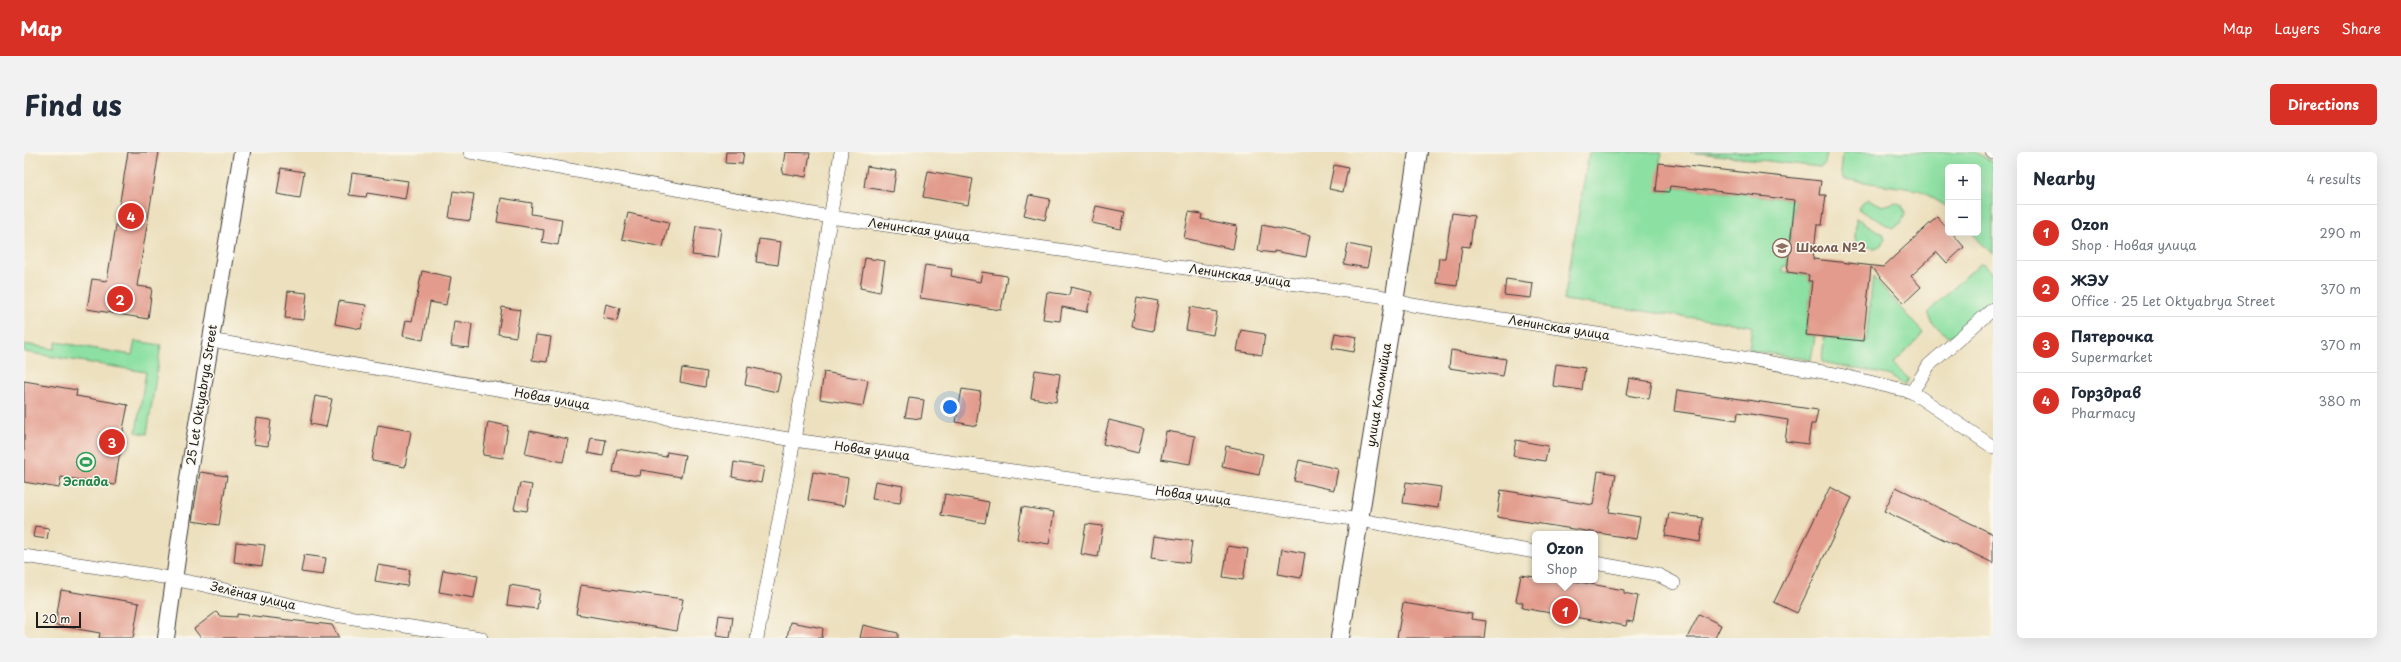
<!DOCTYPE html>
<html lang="en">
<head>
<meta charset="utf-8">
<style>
  :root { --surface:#fff; --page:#f2f2f3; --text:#1f2937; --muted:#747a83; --line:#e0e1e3; --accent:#d93025 }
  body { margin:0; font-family:"Playpen Sans",sans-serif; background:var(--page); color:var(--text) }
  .controls { position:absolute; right:12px; top:12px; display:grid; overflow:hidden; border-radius:6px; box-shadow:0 4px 16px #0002 }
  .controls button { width:36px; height:36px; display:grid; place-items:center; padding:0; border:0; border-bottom:1px solid var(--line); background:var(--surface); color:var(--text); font:20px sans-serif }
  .scale { position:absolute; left:12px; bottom:10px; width:45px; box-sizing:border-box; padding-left:4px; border:2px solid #1c1c1c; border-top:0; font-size:11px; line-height:14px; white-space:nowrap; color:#1c1c1c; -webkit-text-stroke:3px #fbf7ec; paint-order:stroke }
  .you { position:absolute; left:926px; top:255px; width:14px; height:14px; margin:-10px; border:3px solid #fff; border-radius:50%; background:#1a73e8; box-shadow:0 0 0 6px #1a73e833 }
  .badge { display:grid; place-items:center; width:26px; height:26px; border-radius:50%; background:var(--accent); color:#fff; font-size:13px; font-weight:700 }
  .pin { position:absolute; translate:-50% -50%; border:2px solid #fff; box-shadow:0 1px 4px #0006 }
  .popup { position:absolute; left:1508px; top:379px; width:66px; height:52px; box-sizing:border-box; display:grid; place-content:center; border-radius:6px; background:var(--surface); filter:drop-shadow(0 1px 3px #0005); font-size:13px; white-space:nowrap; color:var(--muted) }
  .popup b { font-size:15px; color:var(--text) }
  .popup::after { content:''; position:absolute; left:50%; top:100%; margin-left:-8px; border:8px solid transparent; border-top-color:var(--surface) }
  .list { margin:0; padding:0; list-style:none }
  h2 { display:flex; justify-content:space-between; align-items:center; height:52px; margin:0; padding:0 16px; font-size:17px }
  h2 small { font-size:13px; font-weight:400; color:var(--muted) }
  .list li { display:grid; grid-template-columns:26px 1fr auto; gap:12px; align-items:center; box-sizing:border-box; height:56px; padding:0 16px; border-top:1px solid var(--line) }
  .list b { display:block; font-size:15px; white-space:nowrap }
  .list p { margin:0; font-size:13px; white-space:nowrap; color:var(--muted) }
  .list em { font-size:13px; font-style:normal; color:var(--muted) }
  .map { position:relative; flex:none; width:1969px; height:486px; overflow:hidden; border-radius:6px }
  header { display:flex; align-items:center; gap:24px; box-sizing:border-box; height:56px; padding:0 20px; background:var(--accent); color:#fff }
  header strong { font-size:19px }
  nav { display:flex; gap:22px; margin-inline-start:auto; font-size:14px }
  .intro { display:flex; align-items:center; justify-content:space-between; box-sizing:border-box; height:96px; padding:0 24px }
  h1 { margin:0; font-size:28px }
  .button { padding:10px 18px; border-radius:6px; background:var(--accent); color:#fff; font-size:14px; font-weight:700 }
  main { display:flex; gap:24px; padding:0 24px }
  aside { flex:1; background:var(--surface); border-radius:6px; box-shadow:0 4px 16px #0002 }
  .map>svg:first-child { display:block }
</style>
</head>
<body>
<header>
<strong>Map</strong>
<nav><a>Map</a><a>Layers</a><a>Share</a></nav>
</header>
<div class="intro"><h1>Find us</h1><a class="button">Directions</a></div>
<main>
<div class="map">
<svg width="1969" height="486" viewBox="0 0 1969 486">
  <rect width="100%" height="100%" fill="#fbf7ec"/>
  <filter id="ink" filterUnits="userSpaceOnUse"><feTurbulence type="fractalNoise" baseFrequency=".025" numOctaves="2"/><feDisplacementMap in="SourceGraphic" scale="8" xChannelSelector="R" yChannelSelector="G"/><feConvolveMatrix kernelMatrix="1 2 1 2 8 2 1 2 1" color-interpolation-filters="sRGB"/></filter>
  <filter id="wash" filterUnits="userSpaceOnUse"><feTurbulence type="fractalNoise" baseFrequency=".012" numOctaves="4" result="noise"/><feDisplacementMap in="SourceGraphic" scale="16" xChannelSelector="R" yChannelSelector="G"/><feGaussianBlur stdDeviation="0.9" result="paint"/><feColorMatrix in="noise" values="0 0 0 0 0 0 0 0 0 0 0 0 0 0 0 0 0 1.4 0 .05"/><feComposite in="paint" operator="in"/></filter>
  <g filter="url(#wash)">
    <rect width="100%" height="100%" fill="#ece0be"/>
    <g fill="#8ce0a2" stroke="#547e5f">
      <path d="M1565,0H1637L1633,39L1645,40L1646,34L1771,48L1763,114H1759V120L1785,123V129H1788L1782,183L1791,184L1787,208L1725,198L1728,174L1540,148Z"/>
      <path d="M1666,0H1803L1801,12L1796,15Z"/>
      <path d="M1819,0H1951L1969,10V103L1948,81H1954V15H1924V55L1895,38L1820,27L1817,21Z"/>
      <path d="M1844,47L1859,54L1872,50L1878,53L1881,62L1877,71L1868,76L1834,57L1837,52Z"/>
      <path d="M1832,66L1859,82L1861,87L1858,93L1851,96L1833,93L1831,87Z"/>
      <path d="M1956,111L1961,112L1969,122V150L1930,183L1924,184L1909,172L1904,160Z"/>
      <path d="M1849,125L1899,181L1869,212L1885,227L1881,233L1864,223L1798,210L1800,185L1842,189Z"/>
      <path d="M111,189L137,193L123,282L112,280L122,220L0,200V192L31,197L32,190L108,203Z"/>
    </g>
    <g id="blocks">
      <g fill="#e29b8c">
        <path d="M104,0H135L113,134L128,136L124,167L63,157L68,127L83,129Z"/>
        <path d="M702,0H720L718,12L701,11Z"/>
        <path d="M761,0L786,1L782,25L758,21Z"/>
        <path d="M1635,11L1797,29L1795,43H1802L1798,73H1793L1789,107L1859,115L1913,65L1924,77V81H1928L1940,95L1923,111L1913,100L1887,124L1897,135L1880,151L1847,115L1839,189L1782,183L1788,129H1784L1785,123L1763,120L1771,48L1646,34L1645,40L1632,39Z"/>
        <path d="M1310,13L1324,16L1319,40L1305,37Z"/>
        <path d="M843,14L872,19L869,40L840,35Z"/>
        <path d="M257,16L280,20L276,46L253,42Z"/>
        <path d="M904,19L949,27L944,53L899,45Z"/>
        <path d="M328,21L384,29L381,47L343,41L342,45L325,43Z"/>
        <path d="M429,39L450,42L446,69L425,66Z"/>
        <path d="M1005,43L1026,47L1021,68L1000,63Z"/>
        <path d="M477,46L508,51L507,62L538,67L534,93L518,90L520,78L473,70Z"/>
        <path d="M1072,54L1101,60L1097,77L1068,71Z"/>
        <path d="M1165,60L1178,62L1177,67L1213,74L1209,97L1160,86Z"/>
        <path d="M604,61L645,70L639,95L598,87Z"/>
        <path d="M1428,61L1450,64L1446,95L1438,94L1433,134L1412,131L1415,106H1421Z"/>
        <path d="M1238,73L1286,83L1282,105L1250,99V101L1234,99Z"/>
        <path d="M672,74L697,77L693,106L668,103Z"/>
        <path d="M735,87L757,90L754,113L732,110Z"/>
        <path d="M1324,92L1347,97L1343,116L1320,112Z"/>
        <path d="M841,106L861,109L856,140L836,136Z"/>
        <path d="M901,113L928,117L927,124L956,130L958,120L983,124L977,158L896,146Z"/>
        <path d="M398,119L427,125L422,153L406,150L399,188L379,184L382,168L388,169Z"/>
        <path d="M1482,127L1509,131L1507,146L1480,143Z"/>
        <path d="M1047,135L1068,140L1063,160L1038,155L1036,169L1019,167L1023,140L1045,143Z"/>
        <path d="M264,139L283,141L280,168L261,166Z"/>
        <path d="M1113,145L1134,149L1129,179L1108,175Z"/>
        <path d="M315,149L342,153L337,177L311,172Z"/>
        <path d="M582,152L596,156L593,169L579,166Z"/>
        <path d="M478,155L496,158L492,185L474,182Z"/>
        <path d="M1166,155L1193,160L1189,183L1162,178Z"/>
        <path d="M430,169L448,172L445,196L427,194Z"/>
        <path d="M1217,178L1241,182L1238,203L1213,199Z"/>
        <path d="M1311,181L1333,185L1330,200L1308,196Z"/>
        <path d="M512,183L527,185L523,210L508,208Z"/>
        <path d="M1427,198L1482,207L1479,224L1425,216Z"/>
        <path d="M1532,212L1561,216L1558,238L1529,234Z"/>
        <path d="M724,215L757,222L753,240L721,233Z"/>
        <path d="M658,216L683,220L681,235L656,230Z"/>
        <path d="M1011,218L1036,222L1032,250L1007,246Z"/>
        <path d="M800,220L844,228L839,254L796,247Z"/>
        <path d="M1605,226L1628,230L1625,247L1602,243Z"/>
        <path d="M0,229L53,238L52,244L104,253L99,277L102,291L95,305L91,333L37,325L35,336L0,330Z"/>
        <path d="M938,237L957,240L952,274L932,270Z"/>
        <path d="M1653,238L1794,258L1791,272H1787L1784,292L1761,289L1764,268L1714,260L1713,268L1650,259Z"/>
        <path d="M291,244L308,247L302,275L286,272Z"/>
        <path d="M885,246L900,248L897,267L881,265Z"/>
        <path d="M232,266L247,268L244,294L229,292Z"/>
        <path d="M1085,268L1120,277L1114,301L1079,292Z"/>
        <path d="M464,270L484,274L479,306L459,303Z"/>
        <path d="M354,273L387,279L381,315L348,309Z"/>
        <path d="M506,279L544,287L539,310L501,302Z"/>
        <path d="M1142,279L1171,284L1166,312L1137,307Z"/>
        <path d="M567,286L582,288L579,304L564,301Z"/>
        <path d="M1492,288L1524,294L1521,309L1489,304Z"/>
        <path d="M1202,294L1239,302L1235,323L1198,315Z"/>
        <path d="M593,297L642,305L643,300L661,303L657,325L617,318L616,324L589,320Z"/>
        <path d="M1275,308L1314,317L1310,338L1270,329Z"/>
        <path d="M710,310L740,315L737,331L708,325Z"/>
        <path d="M1574,319L1592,322L1585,360L1616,365L1612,387L1473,365L1477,338L1569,353Z"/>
        <path d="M176,320L203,324L195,373L168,369Z"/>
        <path d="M789,320L824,326L820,354L784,348Z"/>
        <path d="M851,329L879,334L876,351L848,347Z"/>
        <path d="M1382,330L1417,335L1414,356L1379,351Z"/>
        <path d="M496,331L508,333L503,359L490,357Z"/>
        <path d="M1806,335L1828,346L1773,461L1750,450Z"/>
        <path d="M1872,335L1969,382V411L1860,359Z"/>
        <path d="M921,342L965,350L961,371L917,363Z"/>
        <path d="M998,355L1030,360L1025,392L993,387Z"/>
        <path d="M1645,361L1679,366L1676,390L1641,384Z"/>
        <path d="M1062,372L1079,374L1074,405L1057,402Z"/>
        <path d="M11,374L25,376L23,387L9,385Z"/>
        <path d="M1130,384L1168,389L1165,411L1127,406Z"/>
        <path d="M212,390L241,393L238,414L210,410Z"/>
        <path d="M1204,394L1224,397L1219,428L1199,425Z"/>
        <path d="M1258,397L1281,401L1277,426L1254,422Z"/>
        <path d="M280,403L302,406L299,423L277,420Z"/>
        <path d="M354,413L386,418L383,434L351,429Z"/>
        <path d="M419,418L454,424L450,446L415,440Z"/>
        <path d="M1497,423L1511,425V428H1544L1600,438V441L1614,444L1609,470L1603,469L1602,474L1498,456L1499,451L1492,449Z"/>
        <path d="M486,433L516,438L513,457L483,453Z"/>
        <path d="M557,433L659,447L653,479L552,462Z"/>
        <path d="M37,438L115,451L109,486H75L76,481L31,473Z"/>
        <path d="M1379,451L1448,462L1447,467L1462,469L1460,486H1373Z"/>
        <path d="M192,460L196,464L213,465V462L308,473L315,486H177L170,477Z"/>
        <path d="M1675,462L1697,473L1691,486H1663Z"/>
        <path d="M695,463L709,465L706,486L692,484Z"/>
        <path d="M766,470L799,476L798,486H763Z"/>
        <path d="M839,473L874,481V486H836Z"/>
      </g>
    </g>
  </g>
  <g filter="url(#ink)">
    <use href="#blocks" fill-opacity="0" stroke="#3b3934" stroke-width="1"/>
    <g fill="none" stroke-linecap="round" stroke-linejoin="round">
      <defs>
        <g id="minor">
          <path d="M446,0L806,65L1356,144L1388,153L1669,197L1816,223L1888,240L1969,295"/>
          <path d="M1968,0L1969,1"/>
          <path d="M186,188L770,288L1336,368L1511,400"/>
          <path d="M1888,240L1905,213L1969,157"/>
          <path d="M0,404L128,423L175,432L311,463L457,486"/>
          <path d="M1571,411L1632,422L1650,431"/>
          <path d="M733,486L770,288L817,0"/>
        </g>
        <path id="tertiary" d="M142,486L165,320L218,0"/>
        <path id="secondary" d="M1316,486L1394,0"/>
      </defs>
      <use href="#minor" stroke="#3b3934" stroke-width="14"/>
      <use href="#tertiary" stroke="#3b3934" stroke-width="18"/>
      <use href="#secondary" stroke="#3b3934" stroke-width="20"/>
      <use href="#minor" stroke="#fff" stroke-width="13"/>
      <use href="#tertiary" stroke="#fff" stroke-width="16"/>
      <use href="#secondary" stroke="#fff" stroke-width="18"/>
    </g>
  </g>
  <defs>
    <symbol id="school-ring" viewBox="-11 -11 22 22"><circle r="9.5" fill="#fbf7ec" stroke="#8d6e63" stroke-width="1.5"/><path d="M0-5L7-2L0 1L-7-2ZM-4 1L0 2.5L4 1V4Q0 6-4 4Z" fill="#8d6e63"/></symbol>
    <symbol id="stadium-ring" viewBox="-11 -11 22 22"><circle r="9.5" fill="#fbf7ec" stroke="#2e9e5b" stroke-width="1.5"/><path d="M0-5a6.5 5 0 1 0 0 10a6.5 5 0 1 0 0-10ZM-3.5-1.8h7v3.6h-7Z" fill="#2e9e5b"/></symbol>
  </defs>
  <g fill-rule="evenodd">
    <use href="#school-ring" x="1747" y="85" width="22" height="22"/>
    <use href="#stadium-ring" x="51" y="299" width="22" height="22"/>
  </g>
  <g text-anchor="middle" stroke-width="3" stroke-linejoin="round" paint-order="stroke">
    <g font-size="12" fill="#1c1c1c" stroke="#fbf7ec">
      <text transform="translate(895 78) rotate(8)" y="4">Ленинская улица</text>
      <text transform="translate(1216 124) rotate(8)" y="4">Ленинская улица</text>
      <text transform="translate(1535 176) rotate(9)" y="4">Ленинская улица</text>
      <text transform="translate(178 243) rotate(-81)" y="4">25 Let Oktyabrya Street</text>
      <text transform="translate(1355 243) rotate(-81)" y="4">улица Коломийца</text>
      <text transform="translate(528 247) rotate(10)" y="4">Новая улица</text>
      <text transform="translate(848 299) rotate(8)" y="4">Новая улица</text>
      <text transform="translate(1169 344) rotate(8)" y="4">Новая улица</text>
      <text transform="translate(229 444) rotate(13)" y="4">Зелёная улица</text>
    </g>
    <g font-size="12" font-weight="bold" fill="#785e54" stroke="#fbf7ec" text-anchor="start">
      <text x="1772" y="100">Школа №2</text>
    </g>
    <g font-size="12" font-weight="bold" fill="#27864d" stroke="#fbf7ec">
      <text x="62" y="334">Эспада</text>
    </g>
  </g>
</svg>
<div class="controls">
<button>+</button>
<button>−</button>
</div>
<div class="scale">20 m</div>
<div class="you"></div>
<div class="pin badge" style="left:1541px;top:459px">1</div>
<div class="popup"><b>Ozon</b>Shop</div>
<div class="pin badge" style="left:96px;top:147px">2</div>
<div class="pin badge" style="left:88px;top:290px">3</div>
<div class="pin badge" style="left:107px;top:64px">4</div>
</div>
<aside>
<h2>Nearby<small>4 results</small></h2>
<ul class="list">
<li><span class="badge">1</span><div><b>Ozon</b><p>Shop · Новая улица</p></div><em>290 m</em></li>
<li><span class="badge">2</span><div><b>ЖЭУ</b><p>Office · 25 Let Oktyabrya Street</p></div><em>370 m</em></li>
<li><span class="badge">3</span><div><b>Пятерочка</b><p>Supermarket</p></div><em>370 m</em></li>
<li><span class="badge">4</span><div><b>Горздрав</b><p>Pharmacy</p></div><em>380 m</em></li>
</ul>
</aside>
</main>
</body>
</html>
